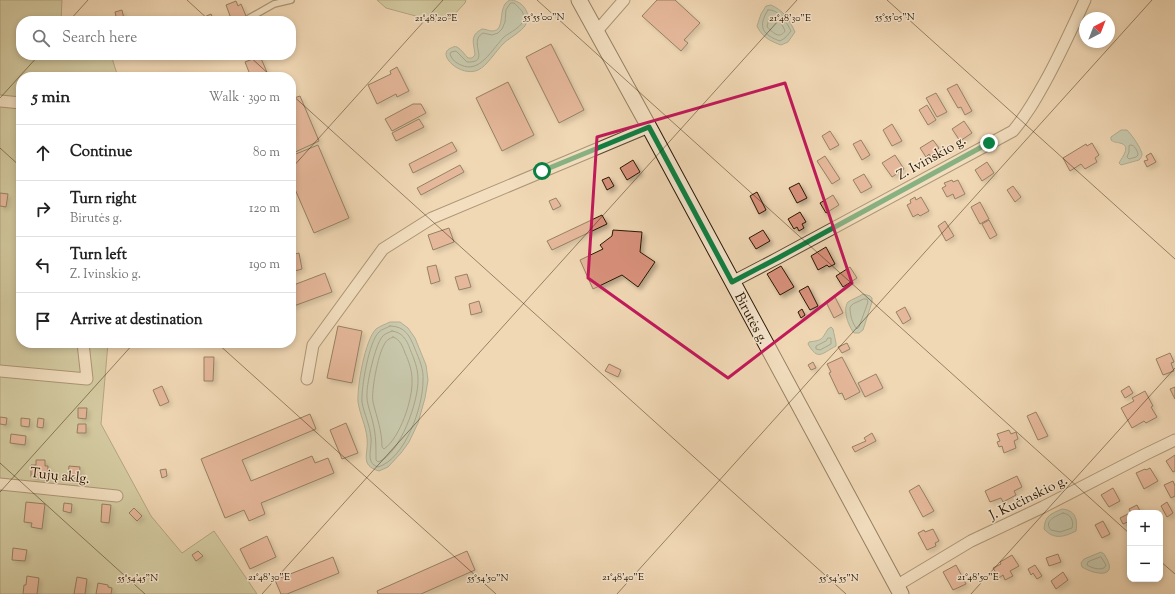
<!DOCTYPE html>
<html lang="en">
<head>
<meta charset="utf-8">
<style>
  :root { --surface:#fff; --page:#f6f6f6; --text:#222; --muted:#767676; --line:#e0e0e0 }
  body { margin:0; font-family:"Sorts Mill Goudy",serif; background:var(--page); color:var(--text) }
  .controls { position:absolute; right:12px; bottom:12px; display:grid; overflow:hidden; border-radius:8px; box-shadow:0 2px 6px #0003 }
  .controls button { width:36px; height:36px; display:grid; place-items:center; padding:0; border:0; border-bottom:1px solid var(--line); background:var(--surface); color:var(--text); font:20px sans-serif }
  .compass { position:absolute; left:1079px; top:12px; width:36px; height:36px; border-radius:50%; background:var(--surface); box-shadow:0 2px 6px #0003; rotate:42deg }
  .stop { position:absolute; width:12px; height:12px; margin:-9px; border:3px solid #0b8043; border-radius:50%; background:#fff }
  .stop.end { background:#0b8043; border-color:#fff; box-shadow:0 1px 4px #0008 }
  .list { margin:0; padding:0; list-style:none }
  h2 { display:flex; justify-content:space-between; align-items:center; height:52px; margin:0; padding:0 16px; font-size:17px }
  h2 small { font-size:13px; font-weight:400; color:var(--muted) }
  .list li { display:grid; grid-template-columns:26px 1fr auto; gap:12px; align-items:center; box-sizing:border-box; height:56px; padding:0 16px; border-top:1px solid var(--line) }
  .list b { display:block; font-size:15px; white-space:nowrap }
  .list p { margin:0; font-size:13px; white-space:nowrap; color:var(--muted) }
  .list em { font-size:13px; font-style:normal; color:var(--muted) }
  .icon { flex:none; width:22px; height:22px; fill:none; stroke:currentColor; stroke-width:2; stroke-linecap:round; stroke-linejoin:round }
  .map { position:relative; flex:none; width:1175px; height:594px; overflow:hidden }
  .search { position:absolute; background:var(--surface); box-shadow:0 2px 6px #0003; left:16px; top:16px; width:280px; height:44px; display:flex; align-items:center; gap:10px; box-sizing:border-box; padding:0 14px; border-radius:16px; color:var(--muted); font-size:15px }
  .panel { position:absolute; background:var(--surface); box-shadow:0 2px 6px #0003; left:16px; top:72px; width:280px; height:276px; border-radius:16px }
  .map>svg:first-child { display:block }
</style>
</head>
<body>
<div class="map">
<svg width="1175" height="594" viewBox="0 0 1175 594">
  <defs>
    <filter id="shadow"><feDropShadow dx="3" dy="3" stdDeviation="2" flood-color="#0004"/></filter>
  </defs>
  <rect width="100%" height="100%" fill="#f1d8b5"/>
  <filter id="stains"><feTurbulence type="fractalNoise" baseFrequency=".005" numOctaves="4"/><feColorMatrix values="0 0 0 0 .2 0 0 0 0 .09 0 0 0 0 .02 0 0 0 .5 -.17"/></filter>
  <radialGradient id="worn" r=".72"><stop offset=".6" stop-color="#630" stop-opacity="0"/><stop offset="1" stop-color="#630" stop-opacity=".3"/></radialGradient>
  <g fill="#b7bf90" stroke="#706b48">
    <path d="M0,0H62L61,21H21V55H111L118,77H21V343H108L101,424L151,516L182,553L214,531L257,594H0Z"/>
    <path d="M377,0H466L465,3L451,18L438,22L386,8Z"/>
  </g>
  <g fill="#9bbaaa" stroke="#6d7966">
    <path d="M510,0C519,0 528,8 528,18C527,30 511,36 503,44C496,51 487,66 478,70C461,78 435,54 451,48C453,47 455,46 457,47C461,49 465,55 468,58H472L475,55C474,43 469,36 482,29C486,29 489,31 492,31C507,31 496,6 510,0Z"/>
    <path d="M771,5C784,11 789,19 795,32L788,42L781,45C770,41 762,37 757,26L761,14L766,6Z"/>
    <path d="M1121,130H1127C1131,134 1139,145 1141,151C1143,154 1142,157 1139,160L1121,165L1119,163C1122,157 1132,146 1120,143C1116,142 1115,143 1111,140V137Z"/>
    <path d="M863,294L870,296L872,298V302L863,330L859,333H854C849,327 842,310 848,302C852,299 859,297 863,294Z"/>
    <path d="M390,322H400L408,328L415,338L426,365L428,380L425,398L418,423L409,442L401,453L388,467L379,471C359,465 369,454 367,438C366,426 360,415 358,402C357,386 365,340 376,329C380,326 386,324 390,322Z"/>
    <path d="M831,327L833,329L836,343V346C821,354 818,361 808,344L809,342C823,340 821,340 828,329Z"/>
    <path d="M1062,509C1075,510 1078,519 1076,531C1064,537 1054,540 1044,529C1045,515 1051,514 1062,509Z"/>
    <path d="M1101,552L1104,554C1120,578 1097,576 1082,567L1081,563L1084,559Z"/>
  </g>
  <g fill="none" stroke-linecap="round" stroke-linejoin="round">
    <g stroke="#626855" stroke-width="1">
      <path d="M511,3H514C518,7 524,11 524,18C523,27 510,32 504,37C492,49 480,74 461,65C456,63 452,60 450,54L451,52L456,51L467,62C492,63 467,42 483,33L492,35L498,33L502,29L505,22L506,10Z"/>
      <path d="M768,10C779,9 787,23 791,31L785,38L780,41C763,35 757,27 768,10Z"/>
      <path d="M771,16C777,17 783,25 785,31C779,40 773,32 767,27L769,18Z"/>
      <path d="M1131,145C1135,145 1138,152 1138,155L1136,157L1129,159L1127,157L1129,152V146Z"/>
      <path d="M864,299H867L868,302L859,327L857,329C852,323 850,315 850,307L853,304Z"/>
      <path d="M390,326C405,326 410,336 415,349C419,359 424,369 423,381C423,407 405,459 378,467C365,463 372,449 371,438C370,425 364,414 362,402C361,388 369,341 379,332C382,329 387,328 390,326Z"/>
      <path d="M392,331C402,332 407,340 410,349C414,359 418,368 418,379C419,400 400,455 378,462L376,460C376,447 376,435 373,423C371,413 366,403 367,393C367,382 375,346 382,337C384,334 388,333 392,331Z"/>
      <path d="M393,337C400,339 403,347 405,353C409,362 412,370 412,380C413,399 400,438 384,449L382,447C382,431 377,418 373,402C371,391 378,355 384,345C386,340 389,339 393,337Z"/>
      <path d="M828,338H831V344L820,350L816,349V346L826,341Z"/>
      <path d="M1063,513C1071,514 1074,521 1072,528L1060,532L1051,530C1043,521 1056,516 1063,513Z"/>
      <path d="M1101,557L1106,565L1104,568C1098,570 1092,568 1087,565L1088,562Z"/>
    </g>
  </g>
  <g fill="#d9917c" stroke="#281700" filter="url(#shadow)">
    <path d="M657,0H675L700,23L684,40L688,43L681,51L642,16Z"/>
    <path d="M236,1L238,6L241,4L246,16L232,21L226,5Z"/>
    <path d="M122,10L124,19L117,21L115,12Z"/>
    <path d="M211,14L214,21H204L202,18Z"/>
    <path d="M551,44L584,110L559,123L526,57Z"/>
    <path d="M260,56L269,77H251L245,62Z"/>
    <path d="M397,67L409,91L397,97L396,94L377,104L368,85L391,74L390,71Z"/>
    <path d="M508,82L534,135L502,151L476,98Z"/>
    <path d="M957,84L972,111L965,115L961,107L958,108L947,89Z"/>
    <path d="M936,93L947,112L937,117L926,98Z"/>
    <path d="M300,96L319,141L291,154V99Z"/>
    <path d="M413,104H421L426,113L392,131L385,119Z"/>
    <path d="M927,105L936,120L928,125L919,110Z"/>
    <path d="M18,115L21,116V127H17Z"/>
    <path d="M419,119L424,127L396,141L392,133Z"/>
    <path d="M964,121L972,133L960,141L952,129Z"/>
    <path d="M892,124L902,141L892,146L883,130Z"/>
    <path d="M830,131L839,145L830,150L822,136Z"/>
    <path d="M861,140L870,155L862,160L853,144Z"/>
    <path d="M933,140L939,148L937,150L938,152L931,157L929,154L926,157L920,148Z"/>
    <path d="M452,142L457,151L413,173L409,164Z"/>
    <path d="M1092,143L1099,155L1095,158L1097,162L1085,169L1081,164L1070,171L1063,158L1086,144L1087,146Z"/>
    <path d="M318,145L349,218L314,233L291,180V156Z"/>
    <path d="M1151,153L1156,162L1147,167L1144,161L1148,160L1146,156Z"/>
    <path d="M895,155L904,169L892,177L882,163Z"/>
    <path d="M825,156L840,179L832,184L817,161Z"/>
    <path d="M633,160L640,172L627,180L620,168Z"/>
    <path d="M987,162L994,173L982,181L975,170Z"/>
    <path d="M460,165L464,172L421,195L417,188Z"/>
    <path d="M864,174L872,187L861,193L853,180Z"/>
    <path d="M609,177L614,186L607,190L602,180Z"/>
    <path d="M952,180L953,182L958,180L965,194L955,199L953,194L947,197L942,188L946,186L944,183Z"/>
    <path d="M799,183L807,198L797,203L789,188Z"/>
    <path d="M1013,186L1021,197L1015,202L1007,190Z"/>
    <path d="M757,192L766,210L759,214L750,196Z"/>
    <path d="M0,193L8,194L6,207L0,206Z"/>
    <path d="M833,195L839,205L826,213L820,203Z"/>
    <path d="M915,197L916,200L921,197L929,211L920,216L918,214L913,217L907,205L911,203L910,200Z"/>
    <path d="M556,198L561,206L553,210L549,201Z"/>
    <path d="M980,202L989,219L980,224L971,207Z"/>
    <path d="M800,212L806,222L802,224L804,228L799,231L797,227L794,229L788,219Z"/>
    <path d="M602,215L607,224L552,250L547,241Z"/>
    <path d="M989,220L997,235L990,239L982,224Z"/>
    <path d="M945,221L954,236L946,241L938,226Z"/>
    <path d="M449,228L454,242L433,250L428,235Z"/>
    <path d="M613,230L642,232L640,252L655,262L638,287L622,275L593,289L580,260L603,249L600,245L612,236Z"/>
    <path d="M763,230L770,241L756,249L749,238Z"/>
    <path d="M826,247L835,264L829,267L827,265L818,270L811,256Z"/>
    <path d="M299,253L302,269L291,272V255Z"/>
    <path d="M436,265L440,281L431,284L427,267Z"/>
    <path d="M781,266L794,287L780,295L767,274Z"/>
    <path d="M850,267L857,278L843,287L836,276Z"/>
    <path d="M325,273L332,292L291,307V286Z"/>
    <path d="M467,274L471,287L459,290L455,277Z"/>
    <path d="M808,286L818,306L810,310L799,291Z"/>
    <path d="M835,297L843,313L834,318L826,302Z"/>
    <path d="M479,301L482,312L471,315L469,304Z"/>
    <path d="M905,307L911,319L903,324L896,312Z"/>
    <path d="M802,309L805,315L801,318L798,312Z"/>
    <path d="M338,326L362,331L352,383L327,378Z"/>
    <path d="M847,343L850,349L842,353L838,347Z"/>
    <path d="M1170,353L1174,362L1171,363L1174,371L1163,375L1156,359Z"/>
    <path d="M204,357H214L213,381H204Z"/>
    <path d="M842,357L860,392L845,400L842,393L839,394L829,373L831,372L827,364Z"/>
    <path d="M813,362L816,368L811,370L808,365Z"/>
    <path d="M609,364L621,370L618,377L605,371Z"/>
    <path d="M876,374L883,388L865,397L858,383Z"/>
    <path d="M162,386L169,402L160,406L153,390Z"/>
    <path d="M1129,386L1133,393L1125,398L1121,391Z"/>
    <path d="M1175,387V399L1170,389Z"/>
    <path d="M1145,391L1153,406L1151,407L1157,417L1146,423L1144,421L1132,428L1121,408L1134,401L1132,398Z"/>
    <path d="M78,408H87L86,419L78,418Z"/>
    <path d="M1036,412L1048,436L1038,440L1027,416Z"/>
    <path d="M310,414L316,429L242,460L251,481L312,456L315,463L328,458L334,473L261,503L265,514L249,521L244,510L225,518L201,459Z"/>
    <path d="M0,417L7,418L6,425L0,424Z"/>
    <path d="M21,418L30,419L29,427L21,426Z"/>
    <path d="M38,418L44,419L43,428L37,427Z"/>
    <path d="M346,423L358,453L342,459L330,430Z"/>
    <path d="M78,424H86V433H77Z"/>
    <path d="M1009,430L1011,434L1016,432L1018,439L1014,441L1016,448L1004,453L1002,446L999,447L997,442L1000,441L997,434Z"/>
    <path d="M872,433L876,441L855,452L852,447L866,441L864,438Z"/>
    <path d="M11,434L26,436L25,445L10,443Z"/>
    <path d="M1175,455V471L1173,472L1166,461Z"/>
    <path d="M36,460H45V466H48L47,478L31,477V465H36Z"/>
    <path d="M69,466L80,467L79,478L68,477Z"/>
    <path d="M1150,468L1158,481L1144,489L1136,473L1145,469L1146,470Z"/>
    <path d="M166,469L167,476L162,478L160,470Z"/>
    <path d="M1017,476L1022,487L1014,491L1016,495L1003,502L1001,498L990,502L985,491Z"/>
    <path d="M1173,481L1175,486V496L1171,498L1164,485Z"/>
    <path d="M919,485L934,511L923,517L909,491Z"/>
    <path d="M1113,488L1120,501L1109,507L1101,495Z"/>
    <path d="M26,502L45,504L42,529L31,527L32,523L24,522Z"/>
    <path d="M1167,502L1173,513L1167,517L1161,506Z"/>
    <path d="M64,503L72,504L71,513L63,511Z"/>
    <path d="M102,504L111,505L109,523L101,522Z"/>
    <path d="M1137,505L1141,513H1131L1129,509Z"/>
    <path d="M134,508L142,516L137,521L129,513Z"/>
    <path d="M1128,514L1130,521L1123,524L1120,518Z"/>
    <path d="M1103,521L1110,534L1102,538L1095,525Z"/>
    <path d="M933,529L939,541L935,543L936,546L927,550L918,533L924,530L925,532Z"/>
    <path d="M267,536L276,557L250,569L240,549Z"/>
    <path d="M13,548L27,550L25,561L12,560Z"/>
    <path d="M198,551L203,556L196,561L192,555Z"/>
    <path d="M467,551L475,570L421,594H378L377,591Z"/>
    <path d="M1058,554L1061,562L1049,566L1046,558Z"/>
    <path d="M1012,555L1019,566L1010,571L1013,576L1005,580L1003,575L999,578L993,568L1001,564L1000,562Z"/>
    <path d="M333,557L339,573L287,594H281L275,580Z"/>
    <path d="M956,565L966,584L953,590L943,572Z"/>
    <path d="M1035,565L1042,576L1037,579L1033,573L1031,575L1028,569Z"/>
    <path d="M1063,572L1068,580L1056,589L1051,581Z"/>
    <path d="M27,576L39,578L37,594H23L24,585H26Z"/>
    <path d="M77,577L87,579L85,594H74Z"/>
    <path d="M98,583L108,585V587L112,588L111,594H96Z"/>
  </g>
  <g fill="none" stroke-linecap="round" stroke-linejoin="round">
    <defs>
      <path id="lane" d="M244,21L274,4L291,0"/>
      <g id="street">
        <path d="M596,32L624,0"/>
        <path d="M0,101L21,103"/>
        <path d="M732,282L778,258L1013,131C1026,116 1035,100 1045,82C1060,55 1072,28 1085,0"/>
        <path d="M0,371L87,379L83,343"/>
        <path d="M307,379L313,345L383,249L432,218L649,127"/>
        <path d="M0,484L117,496"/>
        <path d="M896,586L971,541L1043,507L1146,454L1175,440"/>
      </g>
      <path id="secondary" d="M579,0L649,127L901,594"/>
    </defs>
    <use href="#lane" stroke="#5a472d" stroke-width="8"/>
    <use href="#street" stroke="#5a472d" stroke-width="13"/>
    <use href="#secondary" stroke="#281700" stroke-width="17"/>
    <use href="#lane" stroke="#f6e6cf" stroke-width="5.5"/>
    <use href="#street" stroke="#f6e6cf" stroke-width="11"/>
    <use href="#secondary" stroke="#f6e6cf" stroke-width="15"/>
  </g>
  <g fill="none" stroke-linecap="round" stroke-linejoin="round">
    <path stroke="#0b8043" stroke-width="5" d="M542,171L649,127L732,282L778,258L989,143"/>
  </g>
  <path d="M0 0H1175V594H0ZM785,83L852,283L728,378L588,278L597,137Z" fill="#f1d8b5" fill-opacity=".55" fill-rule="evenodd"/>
  <path fill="none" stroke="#c2185b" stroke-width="3" stroke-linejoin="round" d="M785,83L852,283L728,378L588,278L597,137Z"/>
  <path fill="none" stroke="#281700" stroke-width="1" stroke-opacity="0.45" d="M187,0L210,21M537,0L1130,534M887,0L1175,259M69,21L88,0M248,55L272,77M291,94L846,594M0,98L39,55M0,148L21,167M291,169L443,0M217,343L496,594M0,463L145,594M0,492L134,343M1160,561L1175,574M262,594L797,0M617,594L1152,0M971,594L1175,368"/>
  <g text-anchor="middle" stroke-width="3" stroke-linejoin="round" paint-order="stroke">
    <g font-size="14" fill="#281700" stroke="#f6e6cf">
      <text transform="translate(931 157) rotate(-29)" y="5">Z. Ivinskio g.</text>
      <text transform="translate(752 318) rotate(62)" y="5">Birutės g.</text>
      <text transform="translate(60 475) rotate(6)" y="5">Tujų aklg.</text>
      <text transform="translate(1028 497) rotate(-26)" y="5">J. Kučinskio g.</text>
    </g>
  </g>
  <g font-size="10" text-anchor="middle" fill="#281700" stroke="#f6e6cf" stroke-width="3" stroke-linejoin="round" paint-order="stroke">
    <text x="544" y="20">55°55'00"N</text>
    <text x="895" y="20">55°55'05"N</text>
    <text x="436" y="21">21°48'20"E</text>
    <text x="790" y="21">21°48'30"E</text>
    <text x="269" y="580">21°48'30"E</text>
    <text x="623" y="580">21°48'40"E</text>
    <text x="978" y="580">21°48'50"E</text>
    <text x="138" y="581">55°54'45"N</text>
    <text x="488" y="581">55°54'50"N</text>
    <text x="839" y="581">55°54'55"N</text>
  </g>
  <rect width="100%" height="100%" filter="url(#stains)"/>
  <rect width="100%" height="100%" fill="url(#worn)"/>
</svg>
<div class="controls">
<button>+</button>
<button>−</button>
</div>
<svg class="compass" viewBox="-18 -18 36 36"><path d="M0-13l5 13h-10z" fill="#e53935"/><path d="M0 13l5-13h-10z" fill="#767676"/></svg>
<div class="stop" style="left:542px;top:171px"></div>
<div class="stop end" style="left:989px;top:143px"></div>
<div class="search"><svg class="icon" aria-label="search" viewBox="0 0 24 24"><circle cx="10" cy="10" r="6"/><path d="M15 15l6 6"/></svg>Search here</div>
<section class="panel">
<h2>5 min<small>Walk · 390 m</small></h2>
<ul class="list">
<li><svg class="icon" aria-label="ahead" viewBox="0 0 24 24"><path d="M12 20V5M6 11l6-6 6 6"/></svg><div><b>Continue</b></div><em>80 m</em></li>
<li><svg class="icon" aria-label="right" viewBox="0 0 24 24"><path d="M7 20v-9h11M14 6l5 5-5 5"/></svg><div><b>Turn right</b><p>Birutės g.</p></div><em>120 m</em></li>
<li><svg class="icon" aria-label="left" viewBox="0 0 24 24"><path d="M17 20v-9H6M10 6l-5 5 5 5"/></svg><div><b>Turn left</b><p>Z. Ivinskio g.</p></div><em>190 m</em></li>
<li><svg class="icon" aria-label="arrive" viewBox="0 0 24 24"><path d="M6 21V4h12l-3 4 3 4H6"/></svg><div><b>Arrive at destination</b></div></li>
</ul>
</section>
</div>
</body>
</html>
